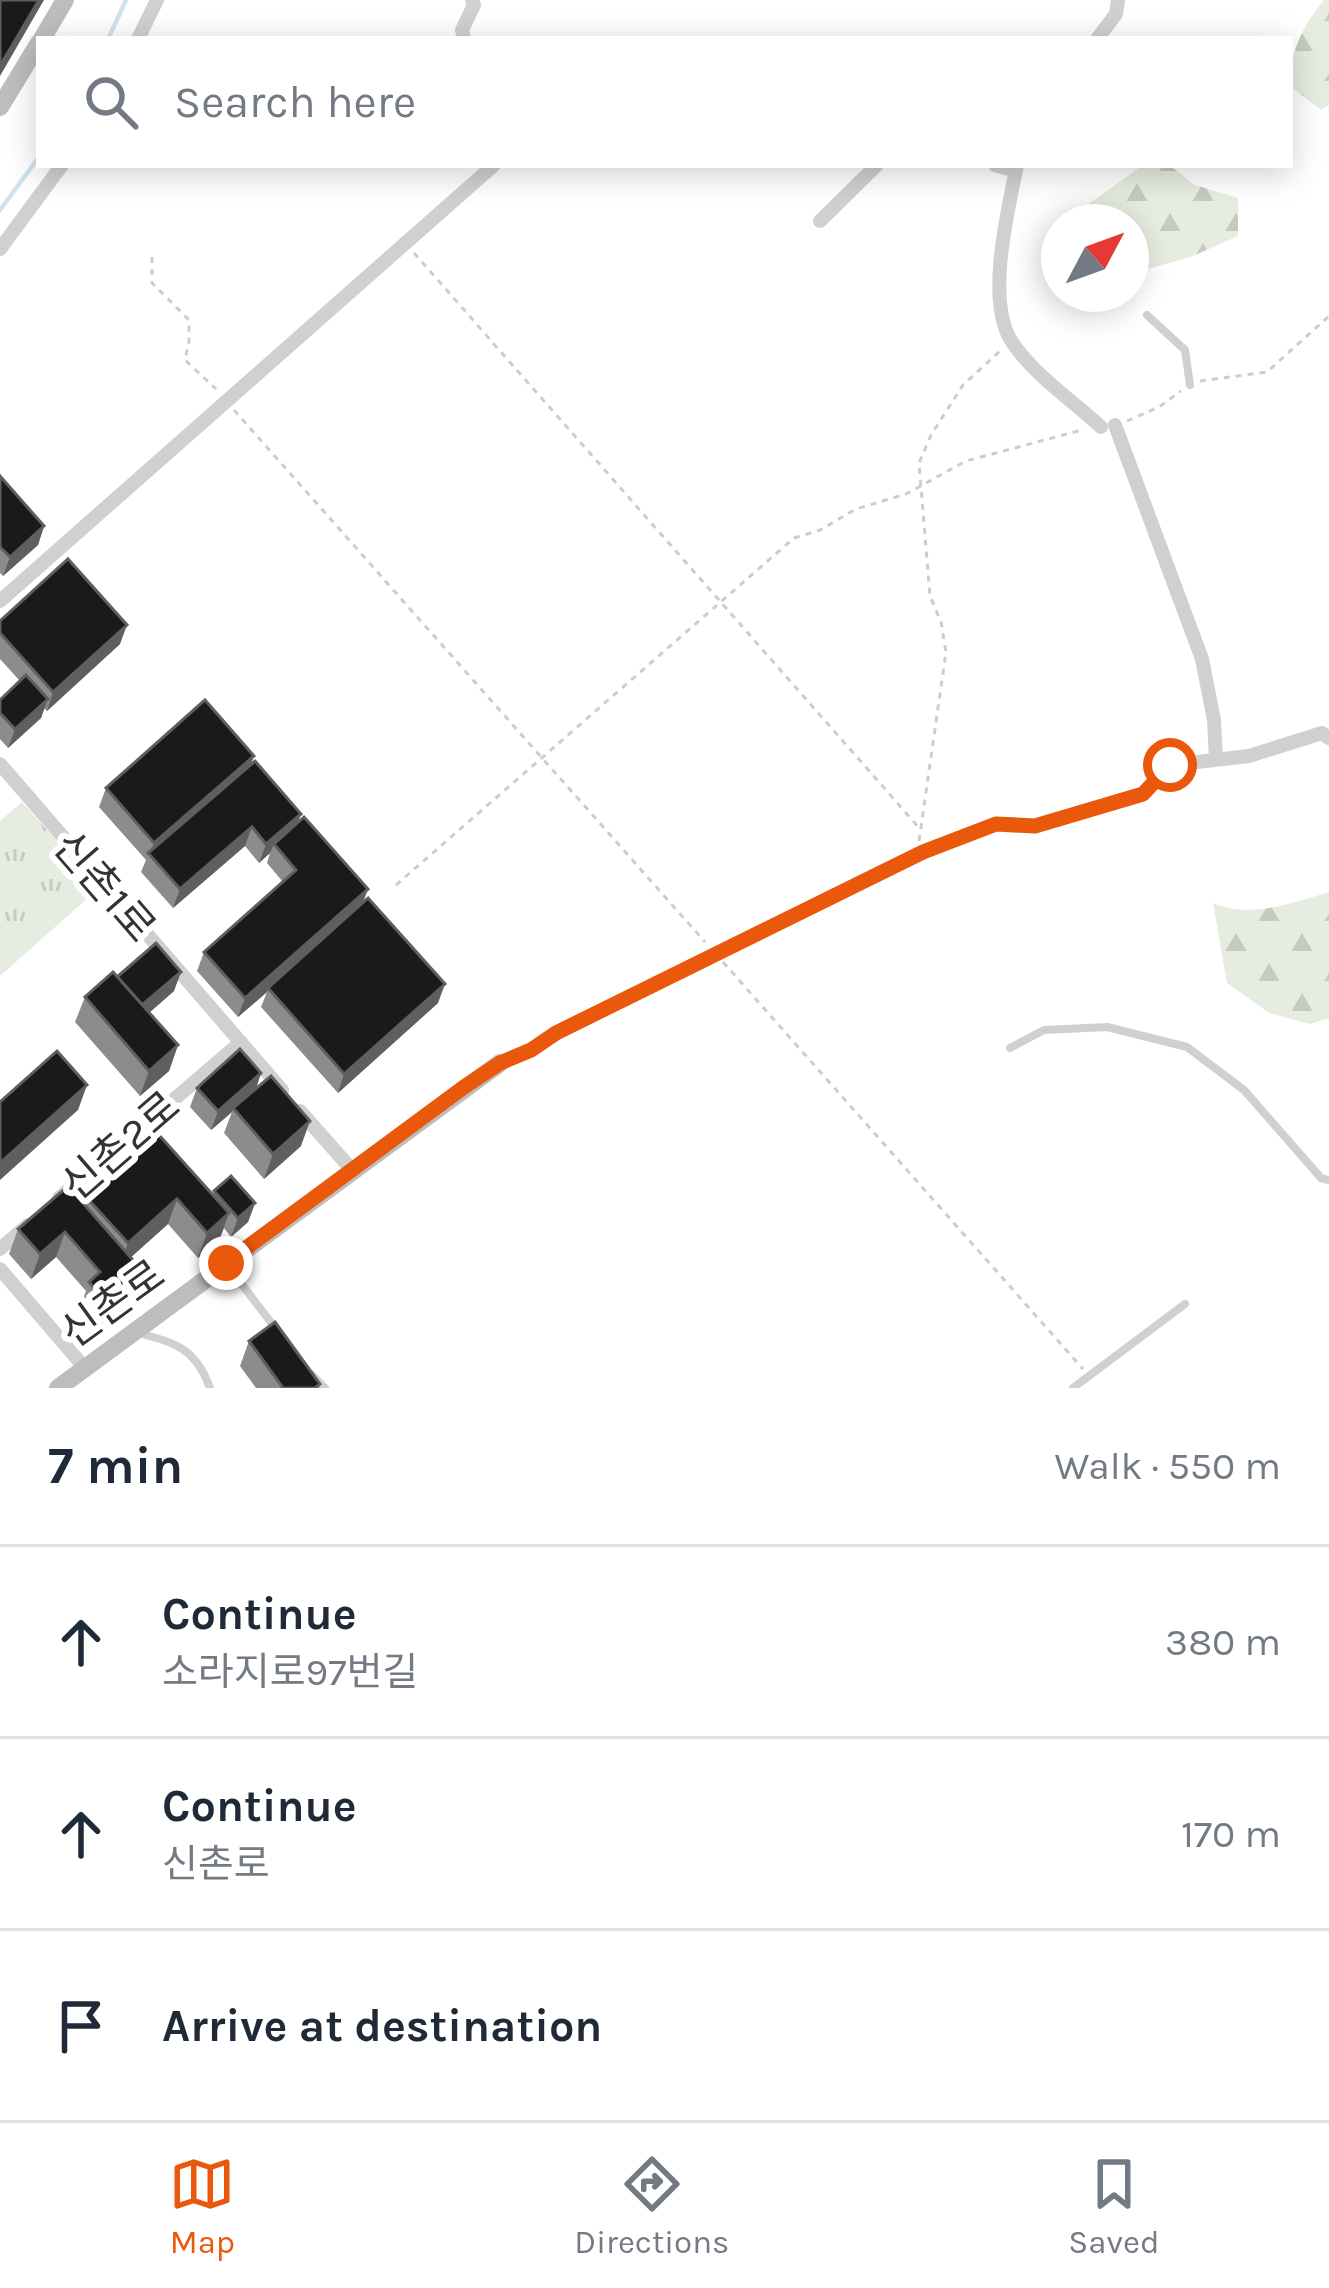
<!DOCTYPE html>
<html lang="en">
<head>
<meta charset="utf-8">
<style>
  :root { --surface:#fff; --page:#f6f6f7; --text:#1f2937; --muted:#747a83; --line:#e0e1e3; --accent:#ea580c }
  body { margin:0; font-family:Karla,"Noto Sans KR",sans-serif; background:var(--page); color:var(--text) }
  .compass { position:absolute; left:1041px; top:204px; width:108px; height:108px; border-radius:50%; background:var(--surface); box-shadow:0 6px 30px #0003; rotate:49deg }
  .stop { position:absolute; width:36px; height:36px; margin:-27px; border:9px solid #ea580c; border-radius:50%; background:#fff }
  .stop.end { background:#ea580c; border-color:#fff; box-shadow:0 3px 12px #0008 }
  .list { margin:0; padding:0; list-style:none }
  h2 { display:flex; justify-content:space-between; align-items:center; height:156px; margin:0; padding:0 48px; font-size:51px }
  h2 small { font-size:39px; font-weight:400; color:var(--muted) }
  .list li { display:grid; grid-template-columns:78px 1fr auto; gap:36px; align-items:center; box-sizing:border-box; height:192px; padding:0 48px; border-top:3px solid var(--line) }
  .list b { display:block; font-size:45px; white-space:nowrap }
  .list p { margin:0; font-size:39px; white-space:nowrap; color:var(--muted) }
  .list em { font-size:39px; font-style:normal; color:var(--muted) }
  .icon { flex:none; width:66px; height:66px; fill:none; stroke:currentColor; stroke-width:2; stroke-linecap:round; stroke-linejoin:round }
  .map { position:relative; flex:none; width:1329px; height:1388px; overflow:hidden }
  .search { position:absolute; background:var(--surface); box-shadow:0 6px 30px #0003; left:36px; right:36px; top:36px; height:132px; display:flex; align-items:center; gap:30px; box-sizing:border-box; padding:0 42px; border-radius:0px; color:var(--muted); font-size:45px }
  .sheet { height:732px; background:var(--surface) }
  nav { display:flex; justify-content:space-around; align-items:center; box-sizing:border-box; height:168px; border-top:3px solid var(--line); background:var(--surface); font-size:33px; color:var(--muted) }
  nav a { display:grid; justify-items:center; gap:6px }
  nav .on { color:var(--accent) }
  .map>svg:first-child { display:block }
</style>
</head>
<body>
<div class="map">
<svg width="1329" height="1388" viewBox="0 0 1329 1388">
  <defs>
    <pattern id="forest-firs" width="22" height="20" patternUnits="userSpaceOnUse" patternTransform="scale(3)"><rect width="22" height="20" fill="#e6ecdf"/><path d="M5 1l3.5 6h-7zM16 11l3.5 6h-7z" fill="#c6cbc0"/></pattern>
    <pattern id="park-tufts" width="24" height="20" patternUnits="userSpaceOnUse" patternTransform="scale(3)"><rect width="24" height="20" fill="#e6ecdf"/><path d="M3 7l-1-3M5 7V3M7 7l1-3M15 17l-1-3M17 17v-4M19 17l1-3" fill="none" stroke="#c6cbc0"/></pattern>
  </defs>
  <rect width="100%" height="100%" fill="#fff"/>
  <g fill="url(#forest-firs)">
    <path d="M1324,0H1329V105L1321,110L1290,86C1290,51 1302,27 1324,0Z"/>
    <path d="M1143,165H1169L1195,185L1238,198V236L1193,256L1131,274V222H1087L1090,203Z"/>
    <path d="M1329,892V1018L1310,1024L1269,1013L1227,983L1213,903C1251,919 1292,903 1329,892Z"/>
  </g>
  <path fill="url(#park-tufts)" d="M22,802L99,888L0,976V821Z"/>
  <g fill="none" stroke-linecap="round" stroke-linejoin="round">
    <g stroke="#cfe2ee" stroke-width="4.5">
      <path d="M108,39L126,0"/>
      <path d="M0,210L39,157"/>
    </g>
    <g stroke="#cdcdcd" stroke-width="3" stroke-dasharray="6 6" stroke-linecap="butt">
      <path d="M414,253L921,830"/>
      <path d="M152,257V283L189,320V341L185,360L216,389"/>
      <path d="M1200,381L1267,372L1329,316"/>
      <path d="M234,410L705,942"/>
      <path d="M1127,421L1159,407L1181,391"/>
      <path d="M919,841L946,652L941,622L930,596L919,463L931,435L963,385L1001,350"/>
      <path d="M396,885L794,538L820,530L856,509L906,494L966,461L1082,430"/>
      <path d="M723,962L1083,1369"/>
    </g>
    <g stroke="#d0d0d0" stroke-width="8">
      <path d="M1147,315L1185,350L1190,385"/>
      <path d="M1010,1048L1044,1030L1107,1027L1187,1047L1244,1090L1321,1178L1329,1180"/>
      <path d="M227,1265L276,1329"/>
      <path d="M135,1332C175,1343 195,1347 210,1388"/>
      <path d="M311,1374L325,1388"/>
      <path d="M1073,1388L1185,1304"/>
    </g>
    <g stroke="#d0d0d0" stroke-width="14">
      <path d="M138,39L157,0"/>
      <path d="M464,39L462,30L474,5L472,0"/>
      <path d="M1097,39L1116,14L1118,0"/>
      <path d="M995,165L1016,171"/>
      <path d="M1017,165C1008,211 985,301 1012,342C1032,373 1074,402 1101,427"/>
      <path d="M820,221L877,165"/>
      <path d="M0,249L62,165"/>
      <path d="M1115,425L1202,659L1214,720L1216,759"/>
      <path d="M0,601L494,165"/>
      <path d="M0,764L282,1090"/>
      <path d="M500,1063L531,1050L556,1033L923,852L996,824L1035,826L1143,794L1170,765L1249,756L1322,733L1329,738"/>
      <path d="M300,1111L352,1170"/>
      <path d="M59,1198L241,1042"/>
      <path d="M0,1249L28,1225"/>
      <path d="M0,1269L85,1368"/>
    </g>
    <g stroke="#bdbdbd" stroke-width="18">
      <path d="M42,39L65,0"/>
      <path d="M0,107L39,43"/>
      <path d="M58,1388L500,1063"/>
    </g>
  </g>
  <g fill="#8c8c8c">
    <path d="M0,476L44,526L38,545L3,576L0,573Z"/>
    <path d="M0,621L120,644L47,711L44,708L41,718L8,748L0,739V700L20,681L0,659Z"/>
    <path d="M251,765L301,814L297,823L362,903L438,1003L338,1093L261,1007L267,992L238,1017L197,971L204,952L283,882L267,863L270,853L259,863L245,846L173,908L141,872L146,860L99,807L106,788Z"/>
    <path d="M117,977L174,991L149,1013L178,1045L169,1071L140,1096L75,1022L85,997Z"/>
    <path d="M261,1073L256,1088L301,1146L264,1179L224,1133L232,1112L211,1130L190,1107L197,1088Z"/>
    <path d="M214,1191L255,1203L248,1222L231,1237L224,1228L220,1238L198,1258L168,1224L131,1257L138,1301L102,1333L80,1307L86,1291L56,1257L31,1279L9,1254L18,1229L86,1206L88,1199L213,1195Z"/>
    <path d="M249,1341L320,1384L319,1388H256L240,1366Z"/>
  </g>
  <g fill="#5f5f5f">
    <path d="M39,0H44L0,76V66Z"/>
    <path d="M44,526L38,545L3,576L10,557Z"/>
    <path d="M127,625L120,644L47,711L53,692Z"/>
    <path d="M48,699L41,718L8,748L15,729Z"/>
    <path d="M254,756L247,775L150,855L154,843Z"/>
    <path d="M301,814L294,833L274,844L270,853L259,863L266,844Z"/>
    <path d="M252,827L245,846L173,908L180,889Z"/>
    <path d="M368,889L361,908L268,988L267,992L238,1017L245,998Z"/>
    <path d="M181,972L174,991L136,1024L142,1005Z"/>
    <path d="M445,984L438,1003L338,1093L344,1074Z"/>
    <path d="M178,1045L169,1071L140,1096L149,1071Z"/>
    <path d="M261,1073L255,1092L233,1108L232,1112L211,1130L218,1111Z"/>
    <path d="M87,1085L78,1110L0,1180V1163Z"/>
    <path d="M310,1121L301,1146L264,1179L273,1154Z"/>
    <path d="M177,1199L168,1224L119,1268L128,1243Z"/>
    <path d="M255,1203L248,1222L231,1237L238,1218Z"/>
    <path d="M229,1213L220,1238L198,1258L207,1233Z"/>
    <path d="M65,1232L56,1257L31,1279L40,1254Z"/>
    <path d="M147,1276L138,1301L102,1333L111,1307Z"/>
  </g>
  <g fill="#1a1a1a" stroke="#5f5f5f" stroke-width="3">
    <path d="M0,0H39L0,66Z"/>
    <path d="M0,476L44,526L10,557L0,547Z"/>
    <path d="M68,559L127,625L53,692L0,633V621Z"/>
    <path d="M26,675L48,699L15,729L0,713V700Z"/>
    <path d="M205,700L254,756L154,843L106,788Z"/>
    <path d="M255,761L301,814L266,844L252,827L180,889L148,853Z"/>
    <path d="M304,817L368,889L245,998L204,952L296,870L274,844Z"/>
    <path d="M368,898L445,984L344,1074L268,988Z"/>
    <path d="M156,943L181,972L142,1005L117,977Z"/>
    <path d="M113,972L178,1045L149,1071L85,997Z"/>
    <path d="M240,1049L261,1073L218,1111L197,1088Z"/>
    <path d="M57,1051L87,1085L0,1163V1102Z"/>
    <path d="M271,1076L310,1121L273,1154L233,1108Z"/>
    <path d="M159,1135L229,1213L207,1233L177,1199L128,1243L88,1199Z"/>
    <path d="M231,1176L255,1203L238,1218L214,1191Z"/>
    <path d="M68,1186L147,1276L111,1307L89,1282L100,1272L65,1232L40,1254L18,1229Z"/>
    <path d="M275,1322L320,1384L315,1388H283L249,1341Z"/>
  </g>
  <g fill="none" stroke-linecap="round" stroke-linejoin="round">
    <path stroke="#ea580c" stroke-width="15" d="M226,1263L464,1087L500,1063L531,1050L556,1033L923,852L996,824L1035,826L1143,794L1170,765"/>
  </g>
  <g text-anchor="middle" stroke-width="12" stroke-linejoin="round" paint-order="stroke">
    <g font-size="42" fill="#333" stroke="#fff">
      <text transform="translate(105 886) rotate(49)" y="15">신촌1로</text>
      <text transform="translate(120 1145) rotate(-41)" y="15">신촌2로</text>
      <text transform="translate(112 1303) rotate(-36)" y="15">신촌로</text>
    </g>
  </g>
</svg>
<svg class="compass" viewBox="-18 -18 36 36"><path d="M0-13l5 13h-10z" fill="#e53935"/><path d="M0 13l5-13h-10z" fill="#747a83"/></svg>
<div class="stop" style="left:1170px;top:765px"></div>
<div class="stop end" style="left:226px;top:1263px"></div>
<div class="search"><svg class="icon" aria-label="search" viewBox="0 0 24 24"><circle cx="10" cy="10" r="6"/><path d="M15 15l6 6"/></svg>Search here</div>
</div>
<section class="sheet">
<h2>7 min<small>Walk · 550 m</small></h2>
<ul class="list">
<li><svg class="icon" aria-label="ahead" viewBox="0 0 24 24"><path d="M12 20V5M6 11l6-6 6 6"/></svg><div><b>Continue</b><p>소라지로97번길</p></div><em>380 m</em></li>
<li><svg class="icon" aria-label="ahead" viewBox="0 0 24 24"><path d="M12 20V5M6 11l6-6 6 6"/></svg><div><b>Continue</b><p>신촌로</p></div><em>170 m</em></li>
<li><svg class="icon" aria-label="arrive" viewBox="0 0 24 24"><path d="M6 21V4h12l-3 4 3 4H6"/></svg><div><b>Arrive at destination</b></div></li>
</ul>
</section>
<nav>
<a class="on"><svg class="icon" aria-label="map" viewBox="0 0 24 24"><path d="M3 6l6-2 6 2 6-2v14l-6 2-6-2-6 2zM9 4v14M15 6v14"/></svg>Map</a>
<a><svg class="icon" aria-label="directions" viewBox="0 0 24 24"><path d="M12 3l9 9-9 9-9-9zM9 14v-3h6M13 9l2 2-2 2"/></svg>Directions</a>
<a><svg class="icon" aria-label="saved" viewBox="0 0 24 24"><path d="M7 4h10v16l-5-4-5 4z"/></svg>Saved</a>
</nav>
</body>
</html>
